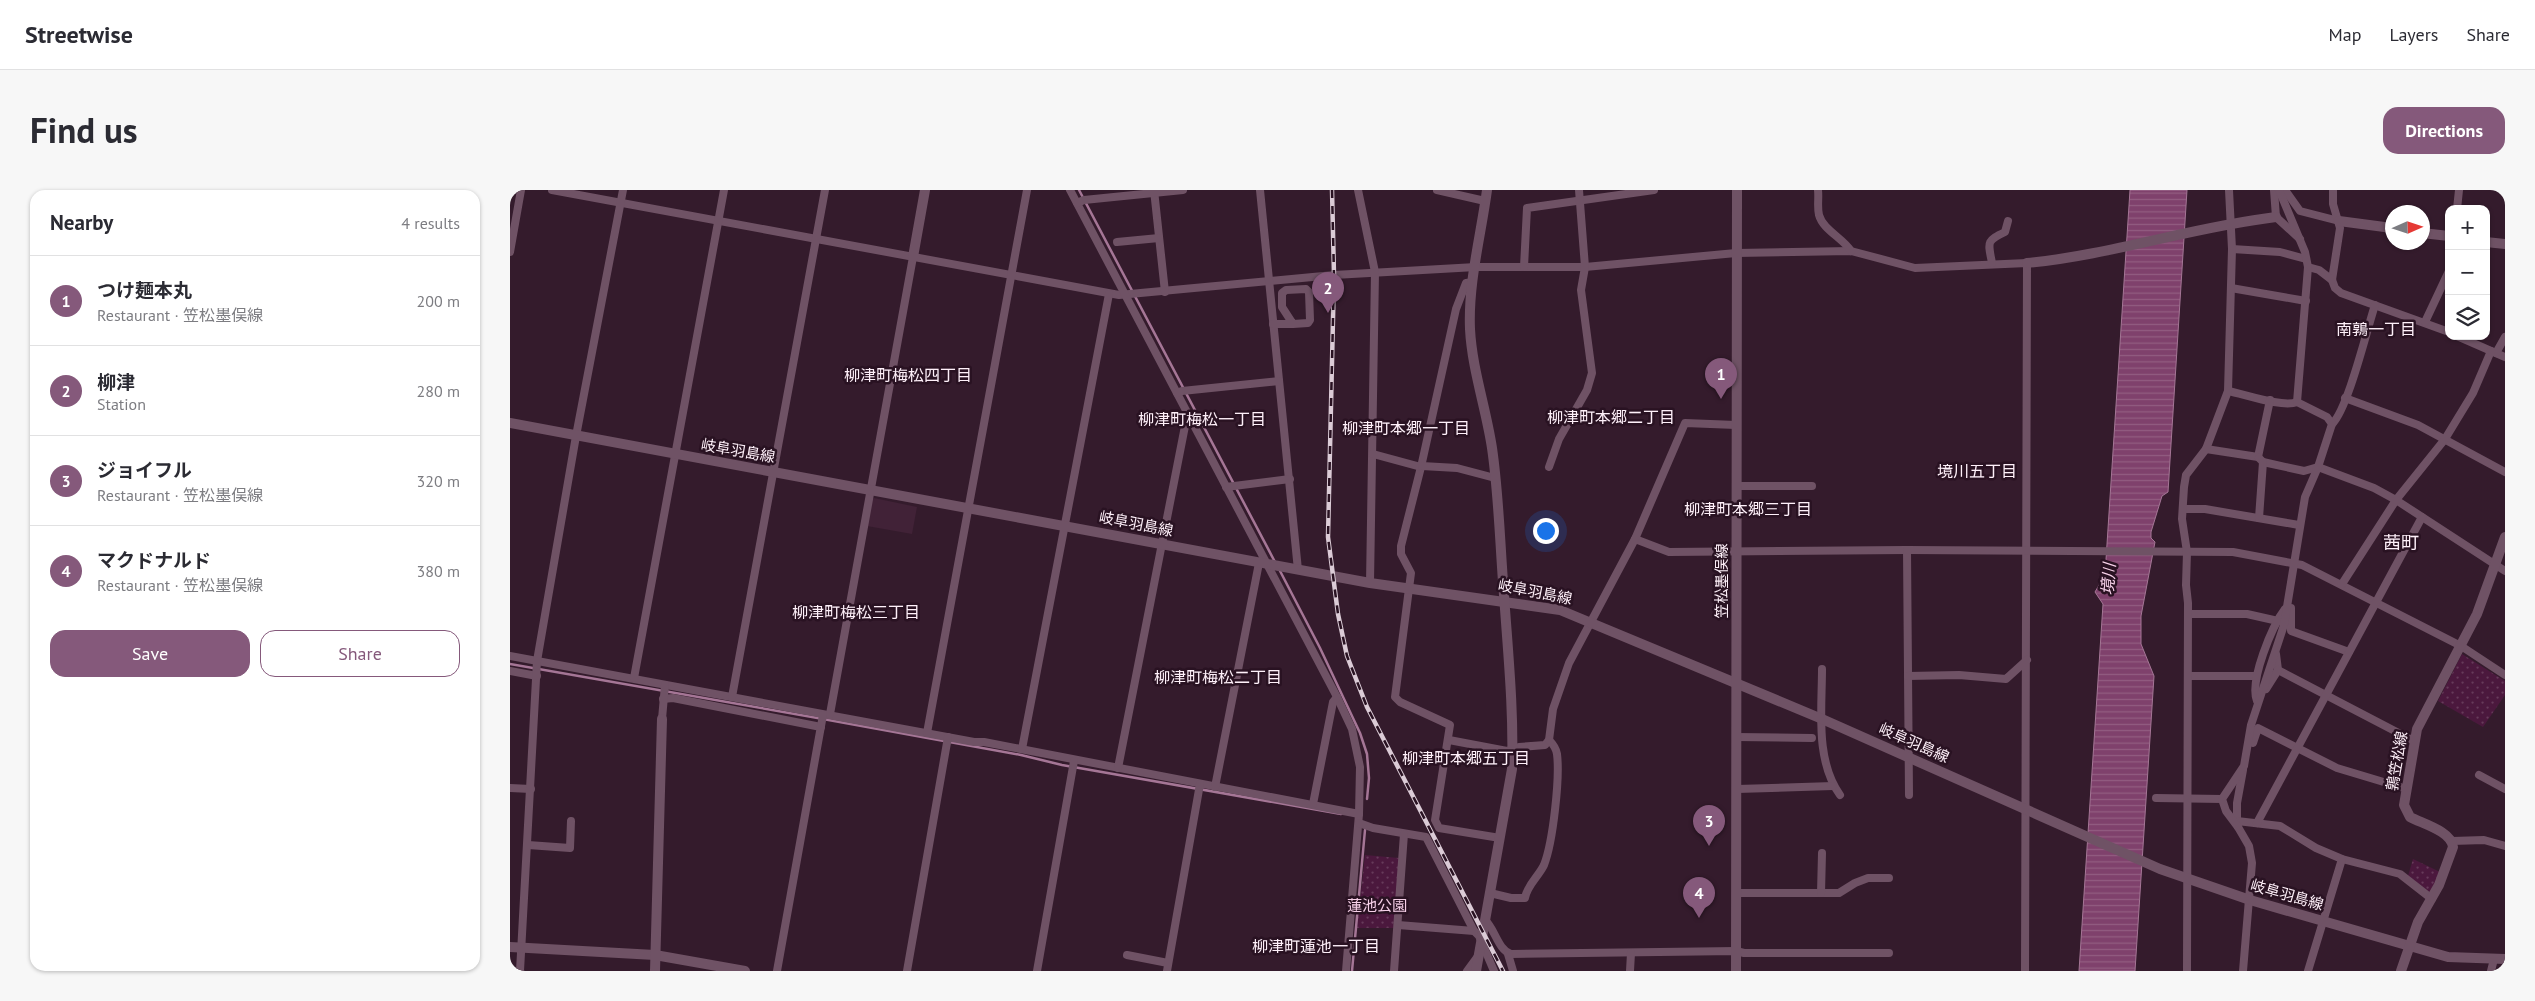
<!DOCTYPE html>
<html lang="en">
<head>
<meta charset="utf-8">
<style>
  :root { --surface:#fff; --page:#f7f7f7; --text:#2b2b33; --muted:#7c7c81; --line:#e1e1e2; --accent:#85597b }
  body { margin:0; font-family:"PT Sans","Noto Sans JP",sans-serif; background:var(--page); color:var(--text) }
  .controls { position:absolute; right:15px; top:15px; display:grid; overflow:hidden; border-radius:10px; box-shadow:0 1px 4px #0004 }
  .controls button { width:45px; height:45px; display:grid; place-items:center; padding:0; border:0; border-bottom:1px solid var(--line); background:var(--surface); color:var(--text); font:25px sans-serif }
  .compass { position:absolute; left:1875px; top:15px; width:45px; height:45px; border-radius:50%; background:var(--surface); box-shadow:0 1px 4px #0004; rotate:87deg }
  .you { position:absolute; left:1035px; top:340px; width:18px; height:18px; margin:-12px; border:4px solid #fff; border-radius:50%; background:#1a73e8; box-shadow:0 0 0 8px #1a73e833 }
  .badge { display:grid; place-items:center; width:32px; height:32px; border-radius:50%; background:var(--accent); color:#fff; font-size:16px; font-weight:700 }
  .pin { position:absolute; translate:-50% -41px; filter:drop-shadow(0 1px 2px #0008) }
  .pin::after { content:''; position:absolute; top:26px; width:18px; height:15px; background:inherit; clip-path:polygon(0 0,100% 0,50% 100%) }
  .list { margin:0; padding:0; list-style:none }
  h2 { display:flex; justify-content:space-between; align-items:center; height:65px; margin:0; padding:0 20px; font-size:21px }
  h2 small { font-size:16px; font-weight:400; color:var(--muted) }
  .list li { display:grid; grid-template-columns:32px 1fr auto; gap:15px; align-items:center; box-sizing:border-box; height:90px; padding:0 20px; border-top:1px solid var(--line) }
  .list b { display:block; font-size:19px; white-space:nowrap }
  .list p { margin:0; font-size:16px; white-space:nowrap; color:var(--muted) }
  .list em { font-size:16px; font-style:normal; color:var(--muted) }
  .actions { display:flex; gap:10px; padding:15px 20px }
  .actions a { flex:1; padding:11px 0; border:1px solid var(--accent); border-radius:15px; text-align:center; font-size:18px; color:var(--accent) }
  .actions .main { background:var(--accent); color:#fff }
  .icon { flex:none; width:28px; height:28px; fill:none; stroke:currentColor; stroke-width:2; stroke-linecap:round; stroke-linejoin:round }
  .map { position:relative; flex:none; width:1995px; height:781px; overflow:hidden; border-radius:15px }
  header { display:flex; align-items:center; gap:30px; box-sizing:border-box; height:70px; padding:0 25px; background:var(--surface); border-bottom:1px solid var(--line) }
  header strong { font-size:24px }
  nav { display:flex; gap:28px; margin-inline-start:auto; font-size:18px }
  .intro { display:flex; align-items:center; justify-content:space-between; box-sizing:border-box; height:120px; padding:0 30px }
  h1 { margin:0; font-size:35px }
  .button { padding:12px 22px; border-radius:15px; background:var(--accent); color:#fff; font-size:18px; font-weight:700 }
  main { display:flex; gap:30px; padding:0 30px }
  aside { flex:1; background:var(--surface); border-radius:15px; box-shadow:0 1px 4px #0004 }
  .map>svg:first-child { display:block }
</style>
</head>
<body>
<header>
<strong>Streetwise</strong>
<nav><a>Map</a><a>Layers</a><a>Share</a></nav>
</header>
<div class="intro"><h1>Find us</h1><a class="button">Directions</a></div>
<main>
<aside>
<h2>Nearby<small>4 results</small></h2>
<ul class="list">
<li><span class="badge">1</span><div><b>つけ麺本丸</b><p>Restaurant · 笠松墨俣線</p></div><em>200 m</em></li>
<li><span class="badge">2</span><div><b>柳津</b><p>Station</p></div><em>280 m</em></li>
<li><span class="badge">3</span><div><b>ジョイフル</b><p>Restaurant · 笠松墨俣線</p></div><em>320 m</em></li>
<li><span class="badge">4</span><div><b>マクドナルド</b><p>Restaurant · 笠松墨俣線</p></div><em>380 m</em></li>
</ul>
<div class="actions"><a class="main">Save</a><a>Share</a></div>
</aside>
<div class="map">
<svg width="1995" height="781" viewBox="0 0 1995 781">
  <defs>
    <pattern id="grass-dots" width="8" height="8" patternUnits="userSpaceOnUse" patternTransform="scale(1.25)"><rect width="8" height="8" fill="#4b183d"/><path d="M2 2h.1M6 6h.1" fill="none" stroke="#663a5a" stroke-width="1.8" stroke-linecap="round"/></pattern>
    <pattern id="water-rules" width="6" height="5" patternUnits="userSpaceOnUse" patternTransform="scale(1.25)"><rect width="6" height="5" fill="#7f416c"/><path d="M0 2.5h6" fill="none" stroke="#925d82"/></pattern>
  </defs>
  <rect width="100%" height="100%" fill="#341b2c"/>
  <path fill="#412237" d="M364,308L407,317L402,344L357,336L362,310Z"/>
  <g fill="url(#grass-dots)">
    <path d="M1952,464L1995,491V505L1973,537L1928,511Z"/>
    <path d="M855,665L889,668L884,738H847Z"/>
    <path d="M1903,669L1930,682L1921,703L1898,686Z"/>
  </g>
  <path fill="url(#water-rules)" stroke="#a57696" d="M1620,0H1677L1658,302L1652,306L1641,342V348L1645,352L1631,426V454L1644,486L1625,781H1569L1593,414L1585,402L1595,385Z"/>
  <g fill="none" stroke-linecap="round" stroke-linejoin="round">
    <g stroke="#a57696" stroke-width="2.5">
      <path d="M569,0L765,372"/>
      <path d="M769,379L810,458L850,543L857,564L859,588L857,609"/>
      <path d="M0,474L302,527L511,565L552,575L831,624"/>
      <path d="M842,781L855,640"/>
    </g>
    <g stroke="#6f5265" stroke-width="8">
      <path d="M42,0L609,105L824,85L966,77H1075L1226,63L1341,61L1405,78L1517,73L1515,781"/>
      <path d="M560,0L827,507L842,539L850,577L849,624L836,781"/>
      <path d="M644,0L655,102"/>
      <path d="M750,0L788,380"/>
      <path d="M848,0L865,82L860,393"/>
      <path d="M927,0L975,11"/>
      <path d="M1308,0C1309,8 1307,17 1309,25C1313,40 1333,48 1341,61"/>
      <path d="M1764,0L1766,27L1790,49"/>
      <path d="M1775,0L1790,21L1829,31"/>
      <path d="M1823,0V14L1830,38L1822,90L1825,98L1831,103L1939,142"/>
      <path d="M567,13L574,10L673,0"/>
      <path d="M1947,19L1949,0"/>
      <path d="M607,52L649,48"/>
      <path d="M1722,59L1770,62L1796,69"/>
      <path d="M0,62L11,0"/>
      <path d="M1482,73C1478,52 1476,51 1495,42L1498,31"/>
      <path d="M1014,77L1017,18L1144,0"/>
      <path d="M1798,77L1809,80L1822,90"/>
      <path d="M963,92L956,93L946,119L911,277L891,356V364L901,383L885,507L890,512L940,535L925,630L929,638L990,648"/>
      <path d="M1721,98L1796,111"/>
      <path d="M1915,132L1939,81"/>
      <path d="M763,134H783L772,117V103L776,100L796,99L799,102L800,130L798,133L783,134"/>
      <path d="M1947,146L1995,167"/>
      <path d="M1986,163L1995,147"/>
      <path d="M1718,201C1734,204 1773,218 1787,212"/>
      <path d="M667,203L672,201L769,191"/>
      <path d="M1835,208L1908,235L1995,282"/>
      <path d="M1822,234C1838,219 1857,139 1865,115"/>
      <path d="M1696,259L1748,267L1760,210"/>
      <path d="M863,264L911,277"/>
      <path d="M1753,272L1794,281L1808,277L1864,298L1886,310L1995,381"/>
      <path d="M912,276L947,278L985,288"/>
      <path d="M1039,277L1049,249L1077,200L1082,183L1071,100L1075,77L1069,0"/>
      <path d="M1226,296H1302"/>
      <path d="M716,297L780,289"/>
      <path d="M1673,319H1695L1789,335"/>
      <path d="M1749,328L1753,272L1749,268"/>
      <path d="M1125,349L1159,362L1397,360L1723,362L1792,375L1951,456L1995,485"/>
      <path d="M1397,360L1399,605"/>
      <path d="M1832,394L1886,310L1935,249L1963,203L1981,161"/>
      <path d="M1781,418V441L1839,462"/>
      <path d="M1678,424H1737L1768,431"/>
      <path d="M1766,464L1768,480L1904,551"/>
      <path d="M0,466L464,552H474L849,624"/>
      <path d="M1312,479C1312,520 1305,570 1330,605"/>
      <path d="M0,481L27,486"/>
      <path d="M1398,486L1449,485L1496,489L1517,470"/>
      <path d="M1678,486H1746"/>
      <path d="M124,488L214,0"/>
      <path d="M1756,499L1768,480"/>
      <path d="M222,507L315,0"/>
      <path d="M153,509L163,508L311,537"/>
      <path d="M1747,511C1739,491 1762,436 1775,419"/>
      <path d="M320,524L403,67"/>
      <path d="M152,529L155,495"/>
      <path d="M417,543L517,0"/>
      <path d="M1226,547L1302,548"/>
      <path d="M939,550L997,561L1009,557L1035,555L1039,550L1043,519L1059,473L1125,349L1175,233L1226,235"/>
      <path d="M1743,553L1748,538L1827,578L1897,599"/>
      <path d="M512,559L599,104"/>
      <path d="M608,578L676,231L679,226"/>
      <path d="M1733,580L1727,613V631L1728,637L1739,656L1742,673L1733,781"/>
      <path d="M1969,585L1995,599"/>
      <path d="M705,597L749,373"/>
      <path d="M0,598L21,599"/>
      <path d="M1227,599L1323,596"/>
      <path d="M1646,608L1712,609"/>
      <path d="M803,614L823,512L827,507"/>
      <path d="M1727,631L1770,636L1806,658L1832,669L1890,684L1922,709"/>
      <path d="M849,633L863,638L916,647L964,741L969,746L984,781"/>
      <path d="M1747,633L1912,327"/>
      <path d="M1728,637L1716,621L1712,609L1734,576L1741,535L1774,435L1795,307L1808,277L1822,234L1817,227L1787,212L1798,77L1795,62L1769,0"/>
      <path d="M1942,651L1974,650L1995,656"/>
      <path d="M18,655L60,658L61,631"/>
      <path d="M980,703L1001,708H1015C1017,695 1029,686 1034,675C1043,652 1050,588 1047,564C1046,558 1043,554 1039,550"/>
      <path d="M1226,703H1329L1345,693L1358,688H1379"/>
      <path d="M1311,703L1312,663"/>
      <path d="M975,730C985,739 988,760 1001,764L1226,761L1234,763H1379"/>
      <path d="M888,735L964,741"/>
      <path d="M998,764L1003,781"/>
      <path d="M617,765L658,773"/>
      <path d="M10,781L27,471L66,246L113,0"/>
      <path d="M267,781L313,525"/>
      <path d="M397,781L438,547"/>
      <path d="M527,781L564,571"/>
      <path d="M657,781L690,594"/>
      <path d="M884,781L894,644"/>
      <path d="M957,781L968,766"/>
      <path d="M1120,781L1121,763"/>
      <path d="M1677,781L1678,413L1676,395L1677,362L1672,329L1674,297L1676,285L1696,259L1718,201L1722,59L1719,0"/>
      <path d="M1798,781L1832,669"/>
      <path d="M1981,781L1984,769"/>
    </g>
    <g stroke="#6f5265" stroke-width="10">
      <path d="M1829,31L1882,38"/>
      <path d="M1912,43L1939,46"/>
      <path d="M1976,52L1995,54"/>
      <path d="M403,67L415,0"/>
      <path d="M1517,73C1601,65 1682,37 1766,27"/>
      <path d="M0,233L860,393L1050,420L1312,529L1650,679L1740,710L1938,767L1995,769"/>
      <path d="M0,757L145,765L235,781"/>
      <path d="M145,781L152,529"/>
      <path d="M966,781L1002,579C1004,521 998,463 994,405C990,356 989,306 982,258C976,218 962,179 960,139C958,93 971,45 977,0"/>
      <path d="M1226,781L1227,0"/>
      <path d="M1891,781L1908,732L1929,695L1943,657C1941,641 1913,634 1900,627L1894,615L1907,539L1967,424L1995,347"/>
    </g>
    <defs>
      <path id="rail" d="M822,0L824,85L818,347L828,424L837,466L857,517L993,781"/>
    </defs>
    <use href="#rail" stroke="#dbcbd6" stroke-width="4.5"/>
    <use href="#rail" stroke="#291222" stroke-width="2.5" stroke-dasharray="8" stroke-linecap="butt"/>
  </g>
  <g text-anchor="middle" stroke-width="5" stroke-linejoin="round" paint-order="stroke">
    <g font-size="15" fill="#fef0f9" stroke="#291222">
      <text transform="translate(228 261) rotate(10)" y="5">岐阜羽島線</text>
      <text transform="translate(626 334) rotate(11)" y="5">岐阜羽島線</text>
      <text transform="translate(1212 391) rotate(-90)" y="5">笠松墨俣線</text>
      <text transform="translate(1025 402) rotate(11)" y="5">岐阜羽島線</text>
      <text transform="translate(1404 553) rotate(24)" y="5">岐阜羽島線</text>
      <text transform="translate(1887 571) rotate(-80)" y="5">鶉笠松線</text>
      <text transform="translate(1777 705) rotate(16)" y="5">岐阜羽島線</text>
    </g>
    <g font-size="15" fill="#f6d0e8" stroke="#291222">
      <text x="867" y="721">蓮池公園</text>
    </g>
    <g font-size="16" fill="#fef0f9" stroke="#291222">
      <text x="1866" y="145">南鶉一丁目</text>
      <text x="398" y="191">柳津町梅松四丁目</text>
      <text x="1101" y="233">柳津町本郷二丁目</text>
      <text x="692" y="235">柳津町梅松一丁目</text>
      <text x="896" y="244">柳津町本郷一丁目</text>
      <text x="1467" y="287">境川五丁目</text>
      <text x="1238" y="325">柳津町本郷三丁目</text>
      <text x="346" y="428">柳津町梅松三丁目</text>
      <text x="708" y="493">柳津町梅松二丁目</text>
      <text x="956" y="574">柳津町本郷五丁目</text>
      <text x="806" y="762">柳津町蓮池一丁目</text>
    </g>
    <g font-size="16" font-style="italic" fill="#fbd5ed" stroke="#291222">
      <text transform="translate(1598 389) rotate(-86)" y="6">境川</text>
    </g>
    <g font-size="18" fill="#fef0f9" stroke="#291222">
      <text x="1891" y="359">茜町</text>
    </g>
  </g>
</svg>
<div class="controls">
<button>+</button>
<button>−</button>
<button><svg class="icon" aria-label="layers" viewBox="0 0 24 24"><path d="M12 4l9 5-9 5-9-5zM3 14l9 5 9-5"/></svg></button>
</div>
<svg class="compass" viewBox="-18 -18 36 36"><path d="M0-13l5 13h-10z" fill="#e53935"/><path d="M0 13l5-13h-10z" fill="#7c7c81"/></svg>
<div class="you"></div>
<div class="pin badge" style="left:1211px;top:209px">1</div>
<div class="pin badge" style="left:818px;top:123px">2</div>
<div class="pin badge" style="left:1199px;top:656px">3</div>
<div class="pin badge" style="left:1189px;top:728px">4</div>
</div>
</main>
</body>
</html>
